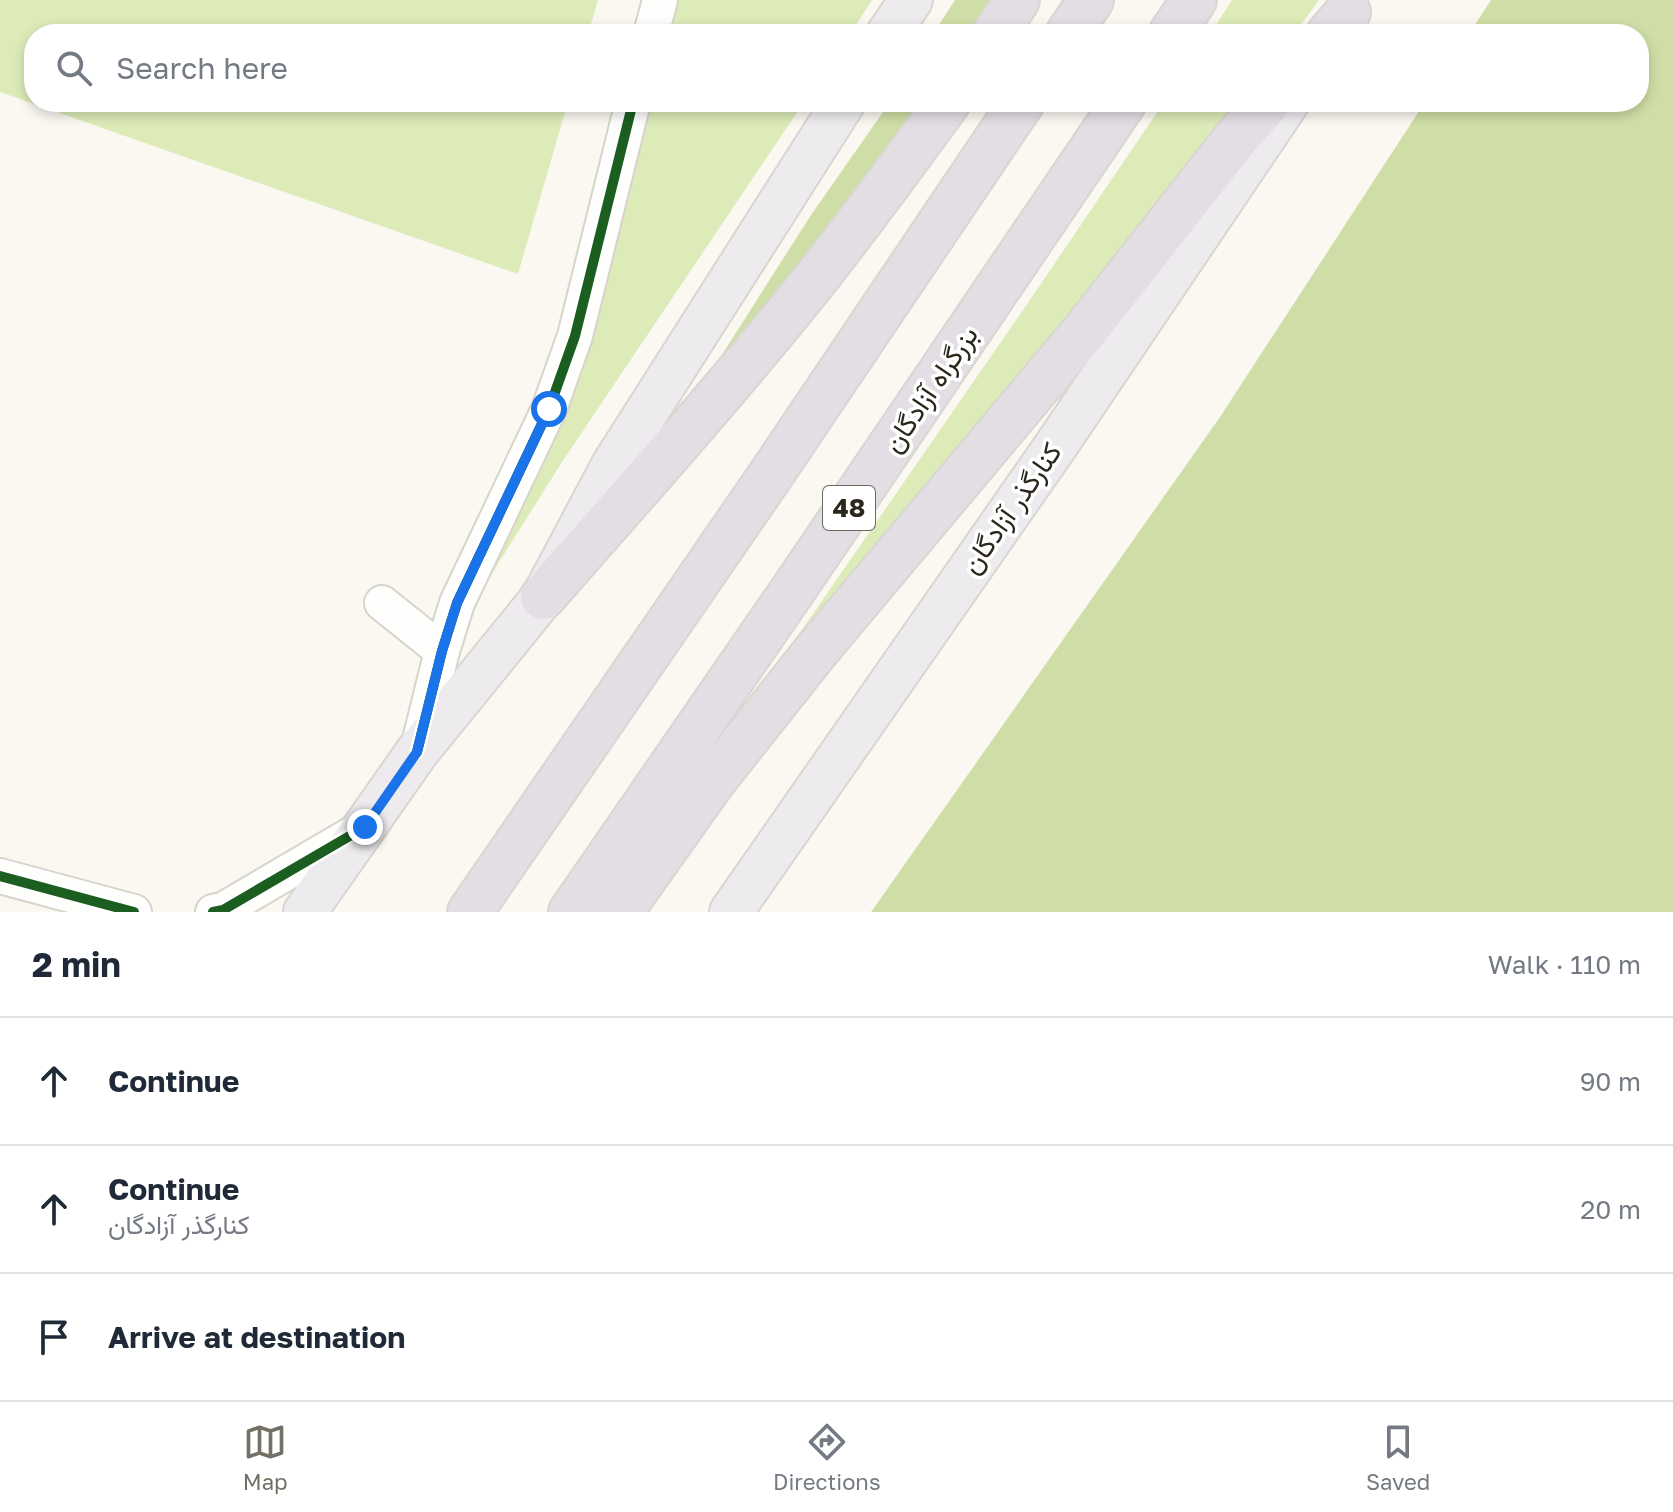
<!DOCTYPE html>
<html lang="en">
<head>
<meta charset="utf-8">
<style>
  :root { --surface:#fff; --page:#f2f2f3; --text:#1f2937; --muted:#747a83; --line:#e0e1e3; --accent:#737066 }
  body { margin:0; font-family:"Golos Text",Vazirmatn,sans-serif; background:var(--page); color:var(--text) }
  .stop { position:absolute; width:24px; height:24px; margin:-18px; border:6px solid #1a73e8; border-radius:50%; background:#fff }
  .stop.end { background:#1a73e8; border-color:#fff; box-shadow:0 2px 8px #0008 }
  .list { margin:0; padding:0; list-style:none }
  h2 { display:flex; justify-content:space-between; align-items:center; height:104px; margin:0; padding:0 32px; font-size:34px }
  h2 small { font-size:26px; font-weight:400; color:var(--muted) }
  .list li { display:grid; grid-template-columns:52px 1fr auto; gap:24px; align-items:center; box-sizing:border-box; height:128px; padding:0 32px; border-top:2px solid var(--line) }
  .list b { display:block; font-size:30px; white-space:nowrap }
  .list p { margin:0; font-size:26px; white-space:nowrap; color:var(--muted) }
  .list em { font-size:26px; font-style:normal; color:var(--muted) }
  .icon { flex:none; width:44px; height:44px; fill:none; stroke:currentColor; stroke-width:2; stroke-linecap:round; stroke-linejoin:round }
  .map { position:relative; flex:none; width:1673px; height:912px; overflow:hidden }
  .search { position:absolute; background:var(--surface); box-shadow:0 4px 12px #0003; left:24px; right:24px; top:24px; height:88px; display:flex; align-items:center; gap:20px; box-sizing:border-box; padding:0 28px; border-radius:32px; color:var(--muted); font-size:30px }
  .sheet { height:488px; background:var(--surface) }
  nav { display:flex; justify-content:space-around; align-items:center; box-sizing:border-box; height:112px; border-top:2px solid var(--line); background:var(--surface); font-size:22px; color:var(--muted) }
  nav a { display:grid; justify-items:center; gap:4px }
  nav .on { color:var(--accent) }
  .map>svg:first-child { display:block }
</style>
</head>
<body>
<div class="map">
<svg width="1673" height="912" viewBox="0 0 1673 912">
  <rect width="100%" height="100%" fill="#faf8f1"/>
  <g fill="#ddebb9">
    <path d="M0,0H598L588,34H34V102H568L518,274L0,92Z"/>
    <path d="M677,0H872L850,34H668Z"/>
    <path d="M1232,0H1319L1294,34H1210Z"/>
    <path d="M650,102H804L562,462L471,607L542,468L567,407Z"/>
    <path d="M1164,102H1245L736,725L1030,300Z"/>
  </g>
  <g fill="#cfdea6">
    <path d="M955,0H1004L980,34H933Z"/>
    <path d="M1491,0H1673V912H871L1220,417L1425,102H1639V34H1469Z"/>
    <path d="M890,102H935L700,389L811,215Z"/>
  </g>
  <g fill="none" stroke-linecap="round" stroke-linejoin="round">
    <defs>
      <g id="minor">
        <path d="M651,34L660,0"/>
        <path d="M382,603L442,651"/>
        <path d="M418,748L442,651L457,603L549,409L575,336L633,102"/>
        <path d="M0,876L134,912"/>
        <path d="M213,912L223,910L361,829"/>
      </g>
      <g id="major">
        <path d="M888,34L911,0"/>
        <path d="M305,912L417,752L543,597L613,465L844,102"/>
        <path d="M731,912L1055,447L1288,102"/>
      </g>
      <g id="highway">
        <path d="M995,34L1017,0"/>
        <path d="M1068,34L1091,0"/>
        <path d="M1171,34L1194,0"/>
        <path d="M1329,34L1348,12"/>
        <path d="M543,597C633,494 724,393 809,287C857,227 903,164 948,102"/>
        <path d="M470,912L770,476L1022,102"/>
        <path d="M571,912L793,590L1124,102"/>
        <path d="M620,912L713,781L816,651L1083,333L1237,137L1268,102"/>
      </g>
    </defs>
    <use href="#minor" stroke="#d7d4cb" stroke-width="38"/>
    <use href="#major" stroke="#d7d6d1" stroke-width="46"/>
    <use href="#highway" stroke="#d7d6d1" stroke-width="48"/>
    <use href="#minor" stroke="#fefefd" stroke-width="34"/>
    <use href="#major" stroke="#eeebee" stroke-width="42"/>
    <use href="#highway" stroke="#e2dee4" stroke-width="44"/>
    <defs>
      <g id="cycleway">
        <path d="M417,752L442,651L457,603L549,409L575,336L633,102"/>
        <path d="M0,876L134,912"/>
        <path d="M213,912L223,910L365,827"/>
      </g>
    </defs>
    <use href="#cycleway" stroke="#fff" stroke-width="15"/>
    <use href="#cycleway" stroke="#1b5e20" stroke-width="10"/>
  </g>
  <g fill="none" stroke-linecap="round" stroke-linejoin="round">
    <path stroke="#1a73e8" stroke-width="10" d="M365,827L417,752L442,651L457,603L549,409"/>
  </g>
  <g text-anchor="middle" stroke-width="7" stroke-linejoin="round" paint-order="stroke">
    <rect fill="#fff" stroke="#6b685f" stroke-width="2" x="823" y="486" width="52" height="44" rx="6"/>
    <g font-size="26" font-weight="bold" fill="#2b271b">
      <text x="849" y="517">48</text>
    </g>
    <g font-size="28" fill="#2b271b" stroke="#fff">
      <text transform="translate(930 389) rotate(-56)" y="10">بزرگراه آزادگان</text>
      <text transform="translate(1011 508) rotate(-55)" y="10">کنارگذر آزادگان</text>
    </g>
  </g>
</svg>
<div class="stop" style="left:549px;top:409px"></div>
<div class="stop end" style="left:365px;top:827px"></div>
<div class="search"><svg class="icon" aria-label="search" viewBox="0 0 24 24"><circle cx="10" cy="10" r="6"/><path d="M15 15l6 6"/></svg>Search here</div>
</div>
<section class="sheet">
<h2>2 min<small>Walk · 110 m</small></h2>
<ul class="list">
<li><svg class="icon" aria-label="ahead" viewBox="0 0 24 24"><path d="M12 20V5M6 11l6-6 6 6"/></svg><div><b>Continue</b></div><em>90 m</em></li>
<li><svg class="icon" aria-label="ahead" viewBox="0 0 24 24"><path d="M12 20V5M6 11l6-6 6 6"/></svg><div><b>Continue</b><p>کنارگذر آزادگان</p></div><em>20 m</em></li>
<li><svg class="icon" aria-label="arrive" viewBox="0 0 24 24"><path d="M6 21V4h12l-3 4 3 4H6"/></svg><div><b>Arrive at destination</b></div></li>
</ul>
</section>
<nav>
<a class="on"><svg class="icon" aria-label="map" viewBox="0 0 24 24"><path d="M3 6l6-2 6 2 6-2v14l-6 2-6-2-6 2zM9 4v14M15 6v14"/></svg>Map</a>
<a><svg class="icon" aria-label="directions" viewBox="0 0 24 24"><path d="M12 3l9 9-9 9-9-9zM9 14v-3h6M13 9l2 2-2 2"/></svg>Directions</a>
<a><svg class="icon" aria-label="saved" viewBox="0 0 24 24"><path d="M7 4h10v16l-5-4-5 4z"/></svg>Saved</a>
</nav>
</body>
</html>
